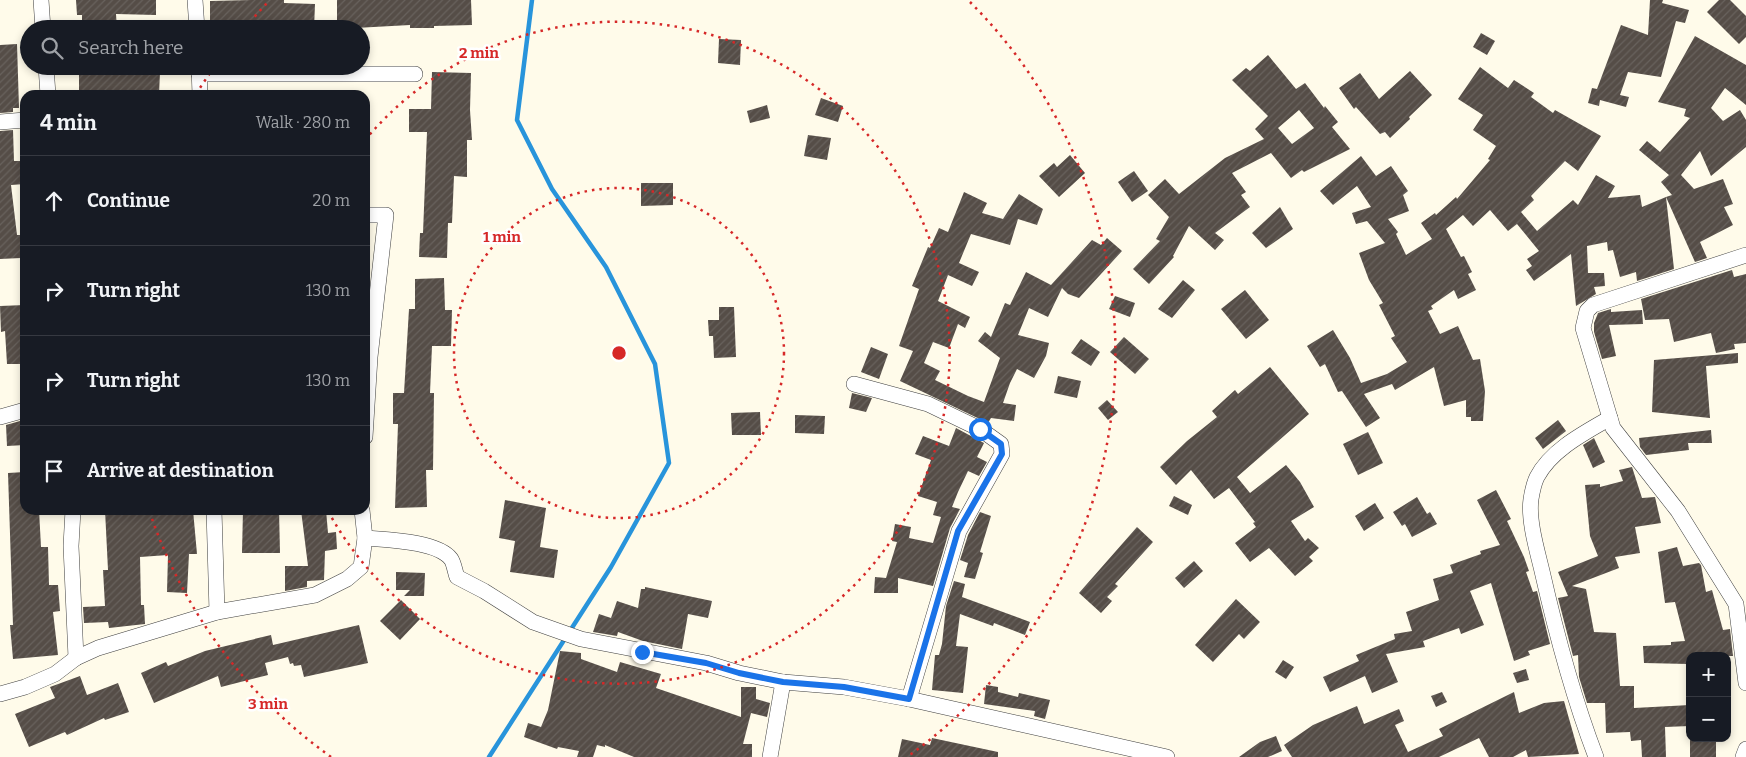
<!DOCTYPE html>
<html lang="en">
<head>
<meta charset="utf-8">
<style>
  :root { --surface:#171b24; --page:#20242c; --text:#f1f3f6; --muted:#9ea1a6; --line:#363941 }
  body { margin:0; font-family:Bitter,serif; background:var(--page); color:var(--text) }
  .controls { position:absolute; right:15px; bottom:15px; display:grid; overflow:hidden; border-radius:10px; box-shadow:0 2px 8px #0003 }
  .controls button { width:45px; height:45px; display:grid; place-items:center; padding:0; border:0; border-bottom:1px solid var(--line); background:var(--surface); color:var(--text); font:25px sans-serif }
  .stop { position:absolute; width:15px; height:15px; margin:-11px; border:4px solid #1a73e8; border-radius:50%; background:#fff }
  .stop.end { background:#1a73e8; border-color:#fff; box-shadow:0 1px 5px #0008 }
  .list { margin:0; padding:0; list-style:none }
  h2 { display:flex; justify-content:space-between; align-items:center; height:65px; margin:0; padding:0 20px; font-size:21px }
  h2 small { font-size:16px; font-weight:400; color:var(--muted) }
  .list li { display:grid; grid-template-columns:32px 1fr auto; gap:15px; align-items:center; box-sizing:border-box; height:90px; padding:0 20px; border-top:1px solid var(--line) }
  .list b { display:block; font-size:19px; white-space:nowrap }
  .list em { font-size:16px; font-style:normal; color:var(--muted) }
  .icon { flex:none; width:28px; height:28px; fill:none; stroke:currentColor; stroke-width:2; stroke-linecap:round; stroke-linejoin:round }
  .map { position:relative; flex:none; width:1746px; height:757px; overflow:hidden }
  .search { position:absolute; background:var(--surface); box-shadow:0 2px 8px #0003; left:20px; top:20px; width:350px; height:55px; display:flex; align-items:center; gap:12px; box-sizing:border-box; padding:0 18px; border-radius:28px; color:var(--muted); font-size:19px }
  .panel { position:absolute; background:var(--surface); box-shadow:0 2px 8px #0003; left:20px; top:90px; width:350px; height:425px; border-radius:15px }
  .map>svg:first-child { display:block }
</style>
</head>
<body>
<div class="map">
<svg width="1746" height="757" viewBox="0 0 1746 757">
  <defs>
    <pattern id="building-hatch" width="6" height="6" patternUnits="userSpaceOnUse" patternTransform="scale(1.25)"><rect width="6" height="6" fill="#554d47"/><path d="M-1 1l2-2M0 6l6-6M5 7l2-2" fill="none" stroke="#68625d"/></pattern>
  </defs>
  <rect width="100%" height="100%" fill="#fffbea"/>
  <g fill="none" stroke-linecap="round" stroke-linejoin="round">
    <path stroke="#2894db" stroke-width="4.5" d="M489,757L611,567L669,463L655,364L606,267L552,189L517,120L532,0"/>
  </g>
  <g fill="url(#building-hatch)" fill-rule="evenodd">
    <path d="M76,0H156V15L116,14L117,29H82V15H77Z"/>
    <path d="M251,0H284V3L315,4L314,29H210V1Z"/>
    <path d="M337,0H471L472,25L434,26V28H410V25L337,29Z"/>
    <path d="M1650,0H1663L1662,3L1689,10L1685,23L1676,21L1661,77L1628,72L1620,95L1629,97L1626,107L1600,100L1599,106L1588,103L1592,88L1597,89L1621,25L1648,35Z"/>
    <path d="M1719,0H1730L1746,16V37L1739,44L1707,12Z"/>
    <path d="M1481,33L1495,41L1487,55L1473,47Z"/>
    <path d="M1695,36L1746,65V105L1725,88L1711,108L1723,121L1740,110L1746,120V147L1711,176L1700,151L1681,175L1694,189L1723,179L1733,204L1724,207L1733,225L1700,242L1707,258L1695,262L1666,197L1672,195L1661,182L1669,175L1639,150L1647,141L1660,152L1690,118L1684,116L1686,109L1658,102Z"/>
    <path d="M719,39L741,40L740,65L718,63Z"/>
    <path d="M17,44L19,108H13V112L0,113V45Z"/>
    <path d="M1268,55L1296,89L1305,83L1324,108L1325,106L1338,122L1332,127L1350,149L1304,172L1302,170L1291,178L1271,153L1232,173L1246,192L1241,195L1250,207L1215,233L1224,240L1215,250L1189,226L1173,256L1174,257L1149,284L1133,269L1160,241L1156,239L1169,217L1148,195L1165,179L1179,194L1225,158L1264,139L1255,129L1268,116L1232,80L1246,68L1250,71ZM1299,110L1314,128L1292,144L1278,128Z"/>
    <path d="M79,66H118V71L160,72L159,95H79Z"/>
    <path d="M1480,67L1508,88L1514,80L1534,93L1531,97L1553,113L1555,110L1601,136L1578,171L1565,161L1531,196L1534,200L1521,212L1537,231L1573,200L1578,205L1596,175L1615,186L1608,198L1640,195L1642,207L1666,197L1674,269L1637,281L1636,272L1620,277L1613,250L1608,251L1607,242L1587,246L1588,273H1604L1605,286L1594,287L1596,294L1576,306L1571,254L1534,281L1526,270L1532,266L1527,259L1539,251L1517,224L1508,231L1490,210L1473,226L1463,215L1446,229L1461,257L1464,256L1472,272L1468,274L1476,290L1458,299L1454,290L1431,306L1433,309L1428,311L1440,334L1458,326L1473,360L1480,359L1485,391L1483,421H1471V417H1466V400L1444,406L1434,367L1395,390L1392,384L1364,394L1380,418L1366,427L1342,391L1338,392L1325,364L1320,367L1307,346L1333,330L1350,358L1361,383L1387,374L1407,362L1391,338L1395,336L1379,305L1383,303L1369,280L1359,253L1385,243L1367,221L1356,224L1352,213L1371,207L1357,186L1333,205L1320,191L1361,156L1376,176L1391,166L1408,191L1403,195L1409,211L1388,219L1398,232L1396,234L1406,255L1432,239L1421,223L1435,213L1436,215L1456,197L1457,199L1490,160L1488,159L1496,146L1473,130L1483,115L1458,99Z"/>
    <path d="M1410,71L1432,95L1409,117L1410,119L1390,138L1385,132L1380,134L1356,107L1354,109L1339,88L1360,73L1379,99Z"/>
    <path d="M432,72L471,73L470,110L472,140H467V177L454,176L452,223H448L447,258L419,257L420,233H423L427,132H409V109H431Z"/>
    <path d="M821,98L843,106L838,122L815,115Z"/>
    <path d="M767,105L770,118L750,123L747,111Z"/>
    <path d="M13,130L14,161H23L25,184L11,185L17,235H20L21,258L0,259V131Z"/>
    <path d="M808,135L831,138L827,160L804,156Z"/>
    <path d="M1070,155L1085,173L1059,197L1039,176L1054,163L1057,167Z"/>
    <path d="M1134,171L1148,191L1132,202L1118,182Z"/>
    <path d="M641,183H673V205L641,206Z"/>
    <path d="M964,192L987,203L982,213L1003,219L1019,194L1043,209L1037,225L1018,219L1010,245L971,234L959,263L979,272L972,286L948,275L938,301L970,317L965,328L958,324L949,348L933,342L924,363L940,371L935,380L968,396L984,402L1000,358L978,341L985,332L991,337L1005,303L1010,305L1026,272L1051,285L1092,240L1101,245L1107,238L1122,251L1079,298L1068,294L1062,288L1048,317L1029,308L1018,335L1049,343L1046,356L1034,378L1017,369L1010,383L1003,403L1016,405L1014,421L991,418L988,423L900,381L913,351L899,346L919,289L912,286L928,247L930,248L939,228L948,232Z"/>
    <path d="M1280,207L1293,229L1266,248L1252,233Z"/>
    <path d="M1732,270L1734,277L1746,274V343L1734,344L1735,349L1716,353L1711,333L1674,342L1669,319L1645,320L1641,299Z"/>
    <path d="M444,278L445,310H452L451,346H432L430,393H434L433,470H426L427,507L395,508L398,424H393V393H404L409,309H415V279Z"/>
    <path d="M1183,280L1195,290L1172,318L1158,309Z"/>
    <path d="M1245,290L1269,320L1246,339L1221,309Z"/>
    <path d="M1115,296L1135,303L1130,317L1109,309Z"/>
    <path d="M25,305V364H7L5,331L1,332L0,306Z"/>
    <path d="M719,307H734L736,357L714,358L713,336H709L708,320H719Z"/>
    <path d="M1611,309V312L1642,310L1643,324L1609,325L1616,356L1602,359L1594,332V323L1598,313Z"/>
    <path d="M1124,337L1149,359L1135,374L1110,352Z"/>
    <path d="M1081,339L1100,352L1091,366L1071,353Z"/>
    <path d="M871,347L888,354L879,379L861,372Z"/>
    <path d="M1738,353V363L1706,366L1710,418L1652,412L1654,360Z"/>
    <path d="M1270,367L1309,414L1237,477L1250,493L1286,465L1300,482L1314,507L1291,521L1305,541L1308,538L1319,548L1309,557L1313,561L1295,576L1269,548L1250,562L1235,543L1256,527L1253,523L1255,522L1229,488L1214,499L1191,470L1176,485L1160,467L1187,441L1217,417L1212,411L1235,390L1238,394Z"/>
    <path d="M1058,376L1081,381L1077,398L1054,393Z"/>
    <path d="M852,393L872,398L866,412L849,408Z"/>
    <path d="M1107,400L1118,412L1108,420L1098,408Z"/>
    <path d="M760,412L761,435H732L731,413Z"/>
    <path d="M795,415L825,416L824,434L795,433Z"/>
    <path d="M1558,420L1566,431L1543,449L1535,438Z"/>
    <path d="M20,421H25V445L7,446L6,425Z"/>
    <path d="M956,428L984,443L977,457L987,462L979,476L968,471L958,492L952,507L960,509L950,528L933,586L898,578V593H874L875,577L886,578L897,542L892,541L895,524L911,527L909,538L933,543L941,517L933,515L937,502L918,496L931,460L915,454L923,436L949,446Z"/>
    <path d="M1711,430L1712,443H1688L1689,450L1646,455L1640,447L1639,438Z"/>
    <path d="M1368,432L1383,463L1358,475L1343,444Z"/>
    <path d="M1594,438L1605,462L1593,468L1583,445Z"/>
    <path d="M1632,467L1642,498L1655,497L1661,523L1635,527L1640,553L1615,557L1619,568L1572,586L1586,589L1594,632L1616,633L1620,686H1634V708L1690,705V726L1665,727L1666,757H1642L1641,740L1631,741L1630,732L1606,733L1605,703H1587L1579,677L1578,655L1573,656L1558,598L1568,596L1558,572L1598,556L1590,536L1585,485L1600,484V487L1623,481L1619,470Z"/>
    <path d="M25,472V510H39L41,547H48L49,585H58L60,611L53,612L58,655L13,659L10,625H13L8,473Z"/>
    <path d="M1496,490L1511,519L1507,521L1524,557L1529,571L1526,572L1533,592L1537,591L1550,644L1528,651L1530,655L1514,661L1491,583L1470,591L1484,625L1461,634L1459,628L1423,641L1425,647L1386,654L1398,682L1372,693L1365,676L1330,692L1323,677L1359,661L1356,655L1395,639L1394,634L1412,631L1406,612L1439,600L1433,579L1453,573L1450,565L1481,554L1480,551L1500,545L1477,500Z"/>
    <path d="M1174,496L1192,505L1188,515L1169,506Z"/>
    <path d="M1417,497L1427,514L1430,512L1437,524L1412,537L1405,524L1402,526L1393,512Z"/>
    <path d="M505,500L546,508L540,547L558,550L554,578L510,572L515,541L499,538Z"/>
    <path d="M1375,503L1384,518L1364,531L1355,516Z"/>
    <path d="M105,510H193L197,554H189L187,593L167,592L168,555L140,557L141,605H144L145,624L109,628L108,622L84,623L83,607L105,606L103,570H108Z"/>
    <path d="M243,510H279L280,553H242Z"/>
    <path d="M301,510H326L328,533L336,532L337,549L325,551L324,580L307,581V587L285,591V566H308Z"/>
    <path d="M980,512L991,516L980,552L983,553L975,579L964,577L968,563L960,560L968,535Z"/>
    <path d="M1137,527L1153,542L1115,584L1118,586L1107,597L1112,601L1101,613L1079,593Z"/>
    <path d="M1677,547L1683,566L1699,563L1701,565L1706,592L1712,590L1723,630L1730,629L1733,656H1690L1688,664L1644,663L1643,646L1671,645V642L1685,641L1675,602L1665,603L1658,552Z"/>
    <path d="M1194,561L1203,571L1184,588L1175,578Z"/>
    <path d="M396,572L425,573L424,596H404L410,590H396Z"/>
    <path d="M954,581L965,584L962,597L1030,622L1025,635L994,623L993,626L960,614L956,646L968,647L963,693L932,690L935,655H939L942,644L946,606Z"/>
    <path d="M645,587L712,601L708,618L688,614L682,649L643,641L618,632L617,636L593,632L599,614L611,618L617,601L638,608L641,589H645Z"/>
    <path d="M1236,599L1260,622L1244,639L1239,634L1213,662L1195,645Z"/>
    <path d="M401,600L420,619L400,640L380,621Z"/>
    <path d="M359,625L368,663L304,677L301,665L294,666L293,663L290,664L288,657L265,663L268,675L221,687L218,676L154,703L141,673L166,662L168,666L205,651L271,635L273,645Z"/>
    <path d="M560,651L581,653V659L617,672L620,662L661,674L656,688L741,717V687H756V699L770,703L767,717L751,713L743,744H752V757H634L605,745V747L597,745L593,757H577L579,751L558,747L557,749L524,737L528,723L541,727L548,710Z"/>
    <path d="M1283,660L1294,667L1286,679L1275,672Z"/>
    <path d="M1526,669L1529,680L1517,683L1513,673Z"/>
    <path d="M80,676L87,695L118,683L129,712L105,720L104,718L67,735L65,732L29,747L15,714L55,698L50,687Z"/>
    <path d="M986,685L998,687V692L1018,697L1019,693L1050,700L1045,719L1034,716L1035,711L984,704Z"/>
    <path d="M1442,692L1447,702L1436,707L1431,696Z"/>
    <path d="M1514,692L1519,713L1544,703L1564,701L1579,754L1528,757L1526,750L1513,757H1489L1479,738L1439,757H1292L1284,745L1313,725L1357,706L1364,724L1399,709L1404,721L1395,725L1408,752L1443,736L1439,729Z"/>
    <path d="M1276,736L1282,751L1268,757H1239L1260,742Z"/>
    <path d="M932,738L998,752V757H898L902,739L930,745Z"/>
    <rect x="1690" y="738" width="26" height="19"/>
  </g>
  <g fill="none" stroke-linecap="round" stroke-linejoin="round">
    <defs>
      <g id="minor">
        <path d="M41,0L43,29"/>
        <path d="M195,0L197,29"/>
        <path d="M46,66L48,95"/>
        <path d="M199,66L200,95"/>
        <path d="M199,74H415"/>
        <path d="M0,122L25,120"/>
        <path d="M365,215H386L370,357L365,437"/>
        <path d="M1746,255L1593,305L1587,311L1583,328L1613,428L1678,511L1736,604L1746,683"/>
        <path d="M854,384L928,404L980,429L1001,444L1002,454L959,531L909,699"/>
        <path d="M0,417L25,410"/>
        <path d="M73,510L71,546L76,658"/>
        <path d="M214,510L217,612"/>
        <path d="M362,510L365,538C387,540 437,541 451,559C454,563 455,572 457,577L484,591L533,622L581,639L706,663L739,673L783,682L844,687L909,699L1167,757"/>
        <path d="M0,694L25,687L55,674L76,658L98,648L217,612L315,595L347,579L361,567L365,538"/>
        <path d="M770,757L783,682"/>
        <path d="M1596,757C1573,697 1556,633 1542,571C1537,550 1528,520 1531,499C1532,493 1534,483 1537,477C1551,450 1584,433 1610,418"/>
        <path d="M1743,757L1746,749"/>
      </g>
    </defs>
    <use href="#minor" stroke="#3f3f3f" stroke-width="16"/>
    <use href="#minor" stroke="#fff" stroke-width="15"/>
  </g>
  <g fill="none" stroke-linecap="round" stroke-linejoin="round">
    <path stroke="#1a73e8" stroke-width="6" d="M642,652L706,663L739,673L783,682L844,687L909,699L958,531L1002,454L1001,444L980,429"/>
  </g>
  <g fill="none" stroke="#d62828" stroke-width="2.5" stroke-dasharray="2.5 5">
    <circle cx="619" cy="353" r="165"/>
    <path d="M365 140A331 331 0 1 1 328 511"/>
    <path d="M331 757A496 496 0 0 1 149 510M196 94A496 496 0 0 1 213 69M245 28A496 496 0 0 1 268 2M970 2A496 496 0 0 1 907 757"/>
  </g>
  <circle cx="619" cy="353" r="8" fill="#d62828" stroke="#fff" stroke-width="2.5"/>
  <g font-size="15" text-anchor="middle" font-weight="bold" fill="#d62828" stroke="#fff" stroke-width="5" stroke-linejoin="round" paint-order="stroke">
    <text x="479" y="58">2 min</text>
    <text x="502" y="242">1 min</text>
    <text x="268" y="709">3 min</text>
  </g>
</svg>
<div class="controls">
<button>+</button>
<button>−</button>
</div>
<div class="stop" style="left:980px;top:429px"></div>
<div class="stop end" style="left:642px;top:652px"></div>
<div class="search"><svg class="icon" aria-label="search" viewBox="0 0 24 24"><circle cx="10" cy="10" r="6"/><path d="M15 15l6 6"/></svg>Search here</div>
<section class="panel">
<h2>4 min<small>Walk · 280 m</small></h2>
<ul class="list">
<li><svg class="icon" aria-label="ahead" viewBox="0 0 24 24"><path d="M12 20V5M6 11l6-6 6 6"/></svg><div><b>Continue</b></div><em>20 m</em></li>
<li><svg class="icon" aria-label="right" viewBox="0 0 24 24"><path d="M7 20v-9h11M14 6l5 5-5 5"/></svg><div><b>Turn right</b></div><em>130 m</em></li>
<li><svg class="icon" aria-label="right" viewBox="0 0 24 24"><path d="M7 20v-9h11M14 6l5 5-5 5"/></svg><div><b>Turn right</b></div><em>130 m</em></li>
<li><svg class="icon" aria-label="arrive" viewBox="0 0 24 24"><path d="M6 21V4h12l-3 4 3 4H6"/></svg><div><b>Arrive at destination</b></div></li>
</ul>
</section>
</div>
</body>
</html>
